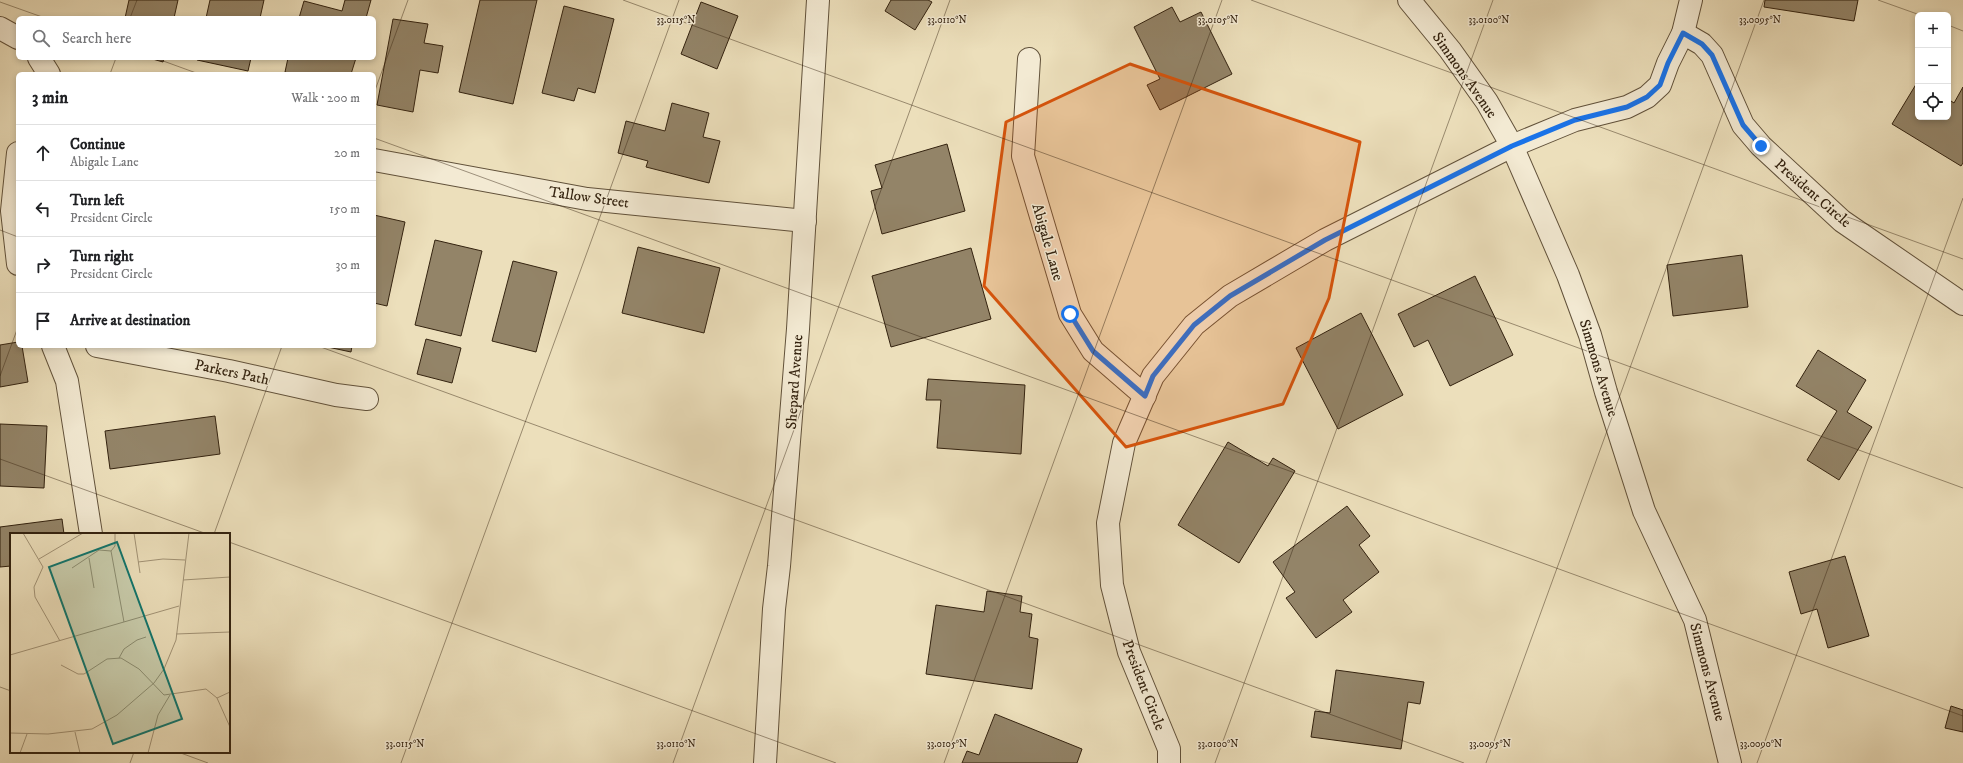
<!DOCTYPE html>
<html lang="en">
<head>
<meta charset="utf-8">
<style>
  :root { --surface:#fff; --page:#f6f6f6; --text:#202124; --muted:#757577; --line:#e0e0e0 }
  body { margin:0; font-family:"IM FELL DW Pica",serif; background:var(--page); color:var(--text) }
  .controls { position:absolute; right:12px; top:12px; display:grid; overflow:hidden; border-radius:6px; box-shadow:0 2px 6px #0003 }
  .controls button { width:36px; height:36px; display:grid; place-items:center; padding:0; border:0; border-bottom:1px solid var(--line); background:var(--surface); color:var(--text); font:20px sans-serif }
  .stop { position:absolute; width:12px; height:12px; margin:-9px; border:3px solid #1a73e8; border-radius:50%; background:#fff }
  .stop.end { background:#1a73e8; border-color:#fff; box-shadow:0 1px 4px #0008 }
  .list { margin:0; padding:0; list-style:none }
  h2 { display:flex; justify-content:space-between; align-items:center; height:52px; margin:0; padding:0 16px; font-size:17px }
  h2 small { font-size:13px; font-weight:400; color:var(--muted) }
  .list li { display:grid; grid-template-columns:26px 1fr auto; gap:12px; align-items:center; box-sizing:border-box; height:56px; padding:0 16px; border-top:1px solid var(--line) }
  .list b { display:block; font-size:15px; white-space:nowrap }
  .list p { margin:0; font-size:13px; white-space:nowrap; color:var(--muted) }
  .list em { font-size:13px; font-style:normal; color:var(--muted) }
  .icon { flex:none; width:22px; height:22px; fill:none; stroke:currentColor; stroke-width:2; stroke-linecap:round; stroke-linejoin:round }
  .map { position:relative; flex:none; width:1963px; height:763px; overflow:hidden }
  .search { position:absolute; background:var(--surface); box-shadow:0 2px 6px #0003; left:16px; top:16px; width:360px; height:44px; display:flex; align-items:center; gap:10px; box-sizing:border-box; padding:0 14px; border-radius:6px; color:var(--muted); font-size:15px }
  .panel { position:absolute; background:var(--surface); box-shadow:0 2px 6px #0003; left:16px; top:72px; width:360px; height:276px; border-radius:6px }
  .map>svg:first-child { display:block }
</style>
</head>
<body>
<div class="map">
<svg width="1963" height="763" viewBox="0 0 1963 763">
  <rect width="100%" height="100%" fill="#ecdfbb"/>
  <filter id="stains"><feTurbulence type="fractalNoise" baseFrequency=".005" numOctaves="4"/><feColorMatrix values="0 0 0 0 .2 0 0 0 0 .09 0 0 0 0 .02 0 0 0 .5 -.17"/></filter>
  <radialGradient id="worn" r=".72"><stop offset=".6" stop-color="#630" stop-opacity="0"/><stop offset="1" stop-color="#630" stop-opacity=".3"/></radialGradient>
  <g fill="#938468" stroke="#33220f">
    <path d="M129,0H178L174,18H125Z"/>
    <path d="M210,0H264L260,18H206Z"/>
    <path d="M345,0H371L366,18H299L304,1L342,11Z"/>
    <path d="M480,0H537L513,104L459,92Z"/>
    <path d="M891,0H928L932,2L915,30L885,11Z"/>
    <path d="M1765,0H1858L1854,21L1764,7Z"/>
    <path d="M701,2L738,16L717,69L681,54Z"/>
    <path d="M564,6L614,19L595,93L578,88L574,101L542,93Z"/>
    <path d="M1172,7L1180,22L1201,12L1232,74L1160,110L1147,85L1160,79L1134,27Z"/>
    <path d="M393,19L428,24L424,43L443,46L438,73L420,70L413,112L377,105Z"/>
    <path d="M149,58H164L163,62Z"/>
    <path d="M197,58H251L248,71L197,60Z"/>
    <path d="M288,58H356L351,74H292L285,72Z"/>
    <path d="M1918,81V117H1948V99L1954,103L1963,87V163L1961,166L1892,124Z"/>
    <path d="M672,103L709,113L703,137L720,141L709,183L646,167L648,161L618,153L626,121L665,131Z"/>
    <path d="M947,144L965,211L882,234L871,191L882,188L875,165Z"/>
    <path d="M374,215L405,222L387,306L374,303Z"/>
    <path d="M435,240L482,251L461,336L415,325Z"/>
    <path d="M638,247L720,268L704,333L622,313Z"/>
    <path d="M971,248L991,319L891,347L872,276Z"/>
    <path d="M1742,255L1748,307L1673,316L1667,265Z"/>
    <path d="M513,261L557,272L536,352L492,341Z"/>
    <path d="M1475,276L1513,355L1450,386L1428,340L1414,347L1398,314Z"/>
    <path d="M1361,313L1403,395L1338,429L1296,348Z"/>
    <path d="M426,339L461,348L452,383L417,374Z"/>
    <path d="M18,342V346H22L28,382L0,387V345Z"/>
    <path d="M323,346H352L351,352Z"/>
    <path d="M1818,350L1866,380L1847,412L1872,427L1839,480L1807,460L1837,411L1796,386Z"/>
    <path d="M928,379L1025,385L1021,454L937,448L941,400H926Z"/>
    <path d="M215,416L220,454L110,469L105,431Z"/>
    <path d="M0,424L47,426L44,488L0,486Z"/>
    <path d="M1228,442L1268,466L1273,458L1295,471L1239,563L1178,525Z"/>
    <path d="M1347,506L1370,536L1359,545L1379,572L1343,600L1352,612L1316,638L1286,598L1295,592L1273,562Z"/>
    <path d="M62,519L64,534H11V566L0,567V527Z"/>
    <path d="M1845,556L1869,636L1828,648L1817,609L1801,614L1789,572Z"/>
    <path d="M987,591L1022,596L1020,612L1032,614L1029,637L1038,639L1032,689L926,674L936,605L984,612Z"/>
    <path d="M1336,670L1424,682L1420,704L1408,702L1401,749L1311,737L1315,711L1330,713Z"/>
    <path d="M1951,706L1963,710V732L1945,728Z"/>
    <path d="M995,714L1082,749L1077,763H962L967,751L979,755Z"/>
  </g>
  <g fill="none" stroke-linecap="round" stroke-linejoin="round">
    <defs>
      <g id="street">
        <path d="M1409,0L1450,50L1487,102L1512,146L1568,275L1590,335L1606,392L1644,511L1695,620L1730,763"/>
        <path d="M0,28L18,38"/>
        <path d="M1683,33L1702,44L1712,55L1743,125L1761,146L1842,221L1963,304"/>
        <path d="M39,58L49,74"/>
        <path d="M1029,59L1023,156L1070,314L1093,351L1145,396"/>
        <path d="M18,153L12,211L18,264"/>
        <path d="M374,160L587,199L805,221"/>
        <path d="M53,346L67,381L91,534"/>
        <path d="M97,346L229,371L336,395L367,399"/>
        <path d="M765,763L774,609L779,566L798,329L818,0"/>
        <path d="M1169,763V749L1129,652L1112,585L1108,523L1124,443L1153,376L1194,325L1230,296L1325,240L1512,146L1575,120L1627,107L1647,97L1660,85L1668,63L1683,33L1691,0"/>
      </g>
    </defs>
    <use href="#street" stroke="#61513a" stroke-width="24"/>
    <use href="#street" stroke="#f3ead3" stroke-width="22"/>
  </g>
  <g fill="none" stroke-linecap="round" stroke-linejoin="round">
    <path stroke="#1a73e8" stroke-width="5" d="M1070,314L1093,351L1145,396L1153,376L1194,325L1230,296L1325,240L1512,146L1575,120L1627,107L1647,97L1660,85L1668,63L1683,33L1702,44L1712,55L1743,125L1761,146"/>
  </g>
  <path fill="#d6540c" fill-opacity="0.2" stroke="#d6540c" stroke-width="3" stroke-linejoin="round" d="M1130,64L1360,142L1329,298L1283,404L1126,447L984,286L1006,122Z"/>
  <path fill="none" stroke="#33220f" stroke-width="1" stroke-opacity="0.45" d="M623,0L1963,488M1251,0L1963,259M1878,0L1920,15M0,2L45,18M130,18L137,0M1948,25L1963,31M155,58L199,74M110,74L116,58M374,93L408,0M374,138L1963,716M0,230L18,237M318,346L1464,763M0,376L18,327M0,459L207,534M214,534L282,346M229,542L836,763M0,687L11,691M178,752L208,763M130,763L134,752M401,763L679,0M673,763L950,0M944,763L1222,0M1215,763L1493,0M1486,763L1764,0M1757,763L1963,198"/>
  <g text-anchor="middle" stroke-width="3" stroke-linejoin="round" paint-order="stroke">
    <g font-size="15" fill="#33220f" stroke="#f3ead3">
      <text transform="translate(1465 75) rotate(55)" y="5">Simmons Avenue</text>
      <text transform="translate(1813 193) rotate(41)" y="5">President Circle</text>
      <text transform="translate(589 197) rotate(8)" y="5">Tallow Street</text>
      <text transform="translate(1048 242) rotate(74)" y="5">Abigale Lane</text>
      <text transform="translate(1599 368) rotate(73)" y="5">Simmons Avenue</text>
      <text transform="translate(232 372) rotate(12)" y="5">Parkers Path</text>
      <text transform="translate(794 382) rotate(-86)" y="5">Shepard Avenue</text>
      <text transform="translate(1708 672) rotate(75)" y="5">Simmons Avenue</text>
      <text transform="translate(1144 685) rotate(69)" y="5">President Circle</text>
    </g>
  </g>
  <g transform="translate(10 533)">
    <rect width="220" height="220" fill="#ecdfbb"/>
    <path fill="none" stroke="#a29376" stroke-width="1" d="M13,0L33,34L24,54L25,64L50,108M105,0V13L101,18L114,89M124,0L130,40M79,25L84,55M29,26L73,0M128,29L153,26L175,27M62,35L89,17L101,18M173,47L220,44M166,101L220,99M0,122L169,73M109,125L114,116L127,107L136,104M51,132L68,141H74L97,126L111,125L129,136L154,162L196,156L207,165L220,194M207,165L220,159M65,199L70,220M0,200L38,201L82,196L107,182L144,150L154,136L166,107L179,0M10,220L17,201M138,220L148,182L160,162"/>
    <path fill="#0f766e" fill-opacity="0.15" stroke="#0f766e" stroke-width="2" d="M107,9L172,186L103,211L39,34Z"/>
    <rect width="220" height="220" fill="none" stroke="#33220f" stroke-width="2"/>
  </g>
  <g font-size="10" text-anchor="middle" fill="#33220f" stroke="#f3ead3" stroke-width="3" stroke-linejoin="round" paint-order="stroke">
    <text x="676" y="23">33.0115°N</text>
    <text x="947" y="23">33.0110°N</text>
    <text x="1218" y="23">33.0105°N</text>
    <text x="1489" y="23">33.0100°N</text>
    <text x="1760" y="23">33.0095°N</text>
    <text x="405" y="747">33.0115°N</text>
    <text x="676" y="747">33.0110°N</text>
    <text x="947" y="747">33.0105°N</text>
    <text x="1218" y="747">33.0100°N</text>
    <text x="1490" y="747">33.0095°N</text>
    <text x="1761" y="747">33.0090°N</text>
  </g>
  <rect width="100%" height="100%" filter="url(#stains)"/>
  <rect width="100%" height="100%" fill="url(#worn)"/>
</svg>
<div class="controls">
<button>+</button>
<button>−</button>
<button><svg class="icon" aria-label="locate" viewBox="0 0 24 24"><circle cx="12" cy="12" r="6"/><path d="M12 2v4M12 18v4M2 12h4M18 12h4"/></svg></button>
</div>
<div class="stop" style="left:1070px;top:314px"></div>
<div class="stop end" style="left:1761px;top:146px"></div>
<div class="search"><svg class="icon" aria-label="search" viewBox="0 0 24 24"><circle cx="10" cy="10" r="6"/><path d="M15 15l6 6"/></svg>Search here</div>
<section class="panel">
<h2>3 min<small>Walk · 200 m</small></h2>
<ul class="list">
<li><svg class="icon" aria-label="ahead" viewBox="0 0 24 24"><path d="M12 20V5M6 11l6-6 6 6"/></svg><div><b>Continue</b><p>Abigale Lane</p></div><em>20 m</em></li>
<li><svg class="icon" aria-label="left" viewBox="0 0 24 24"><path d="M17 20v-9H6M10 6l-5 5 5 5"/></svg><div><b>Turn left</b><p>President Circle</p></div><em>150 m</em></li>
<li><svg class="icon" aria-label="right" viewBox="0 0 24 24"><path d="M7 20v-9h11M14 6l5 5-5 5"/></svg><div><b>Turn right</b><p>President Circle</p></div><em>30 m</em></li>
<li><svg class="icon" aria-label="arrive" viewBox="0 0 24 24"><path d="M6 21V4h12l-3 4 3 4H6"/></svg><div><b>Arrive at destination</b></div></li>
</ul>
</section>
</div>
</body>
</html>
